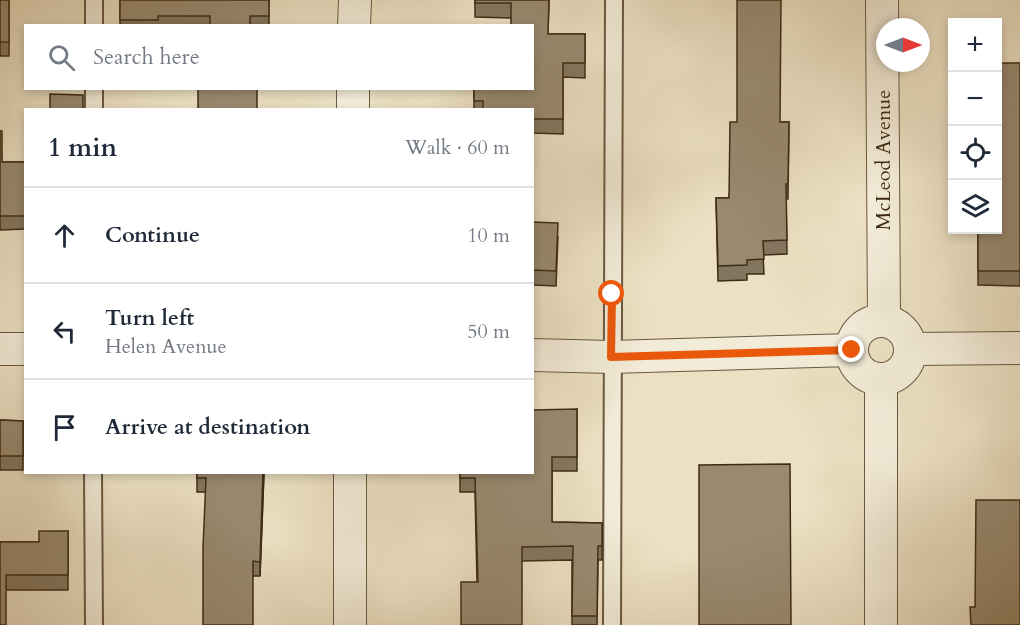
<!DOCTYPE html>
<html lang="en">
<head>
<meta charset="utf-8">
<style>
  :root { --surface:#fff; --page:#f2f2f3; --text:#1f2937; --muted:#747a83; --line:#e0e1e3 }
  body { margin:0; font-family:Cardo,serif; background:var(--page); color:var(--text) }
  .controls { position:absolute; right:18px; top:18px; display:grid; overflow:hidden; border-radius:0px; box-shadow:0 3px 9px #0003 }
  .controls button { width:54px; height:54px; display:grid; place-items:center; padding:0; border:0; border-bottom:2px solid var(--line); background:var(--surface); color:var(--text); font:30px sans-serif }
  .compass { position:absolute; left:876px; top:18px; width:54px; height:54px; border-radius:50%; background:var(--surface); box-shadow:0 3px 9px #0003; rotate:90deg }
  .stop { position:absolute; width:18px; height:18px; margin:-14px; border:4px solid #ea580c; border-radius:50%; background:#fff }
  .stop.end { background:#ea580c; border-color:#fff; box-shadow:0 2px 6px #0008 }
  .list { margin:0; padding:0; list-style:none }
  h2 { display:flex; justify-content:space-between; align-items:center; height:78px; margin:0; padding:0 24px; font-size:26px }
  h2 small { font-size:20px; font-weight:400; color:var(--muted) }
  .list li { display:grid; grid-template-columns:39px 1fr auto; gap:18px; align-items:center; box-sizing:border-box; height:96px; padding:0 24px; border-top:2px solid var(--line) }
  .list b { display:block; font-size:22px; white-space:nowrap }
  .list p { margin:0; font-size:20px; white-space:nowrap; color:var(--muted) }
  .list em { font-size:20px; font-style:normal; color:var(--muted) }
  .icon { flex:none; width:33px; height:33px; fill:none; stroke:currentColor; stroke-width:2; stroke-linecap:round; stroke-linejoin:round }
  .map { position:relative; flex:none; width:1020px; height:625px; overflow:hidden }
  .search { position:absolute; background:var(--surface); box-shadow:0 3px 9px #0003; left:24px; top:24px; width:510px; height:66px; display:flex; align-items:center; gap:15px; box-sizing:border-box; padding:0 21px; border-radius:0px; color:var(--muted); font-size:22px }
  .panel { position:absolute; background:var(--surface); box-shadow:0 3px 9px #0003; left:24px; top:108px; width:510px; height:366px; border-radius:0px }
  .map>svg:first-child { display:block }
</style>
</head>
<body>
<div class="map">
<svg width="1020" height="625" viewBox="0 0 1020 625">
  <rect width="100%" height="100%" fill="#ebe0c2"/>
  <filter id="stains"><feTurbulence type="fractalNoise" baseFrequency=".00333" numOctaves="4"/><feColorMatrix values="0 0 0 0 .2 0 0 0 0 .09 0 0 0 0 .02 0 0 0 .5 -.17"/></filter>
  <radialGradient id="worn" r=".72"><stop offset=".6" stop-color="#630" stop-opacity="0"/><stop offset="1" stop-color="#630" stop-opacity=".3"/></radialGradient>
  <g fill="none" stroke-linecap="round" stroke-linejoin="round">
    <defs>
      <g id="service">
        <path d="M94,26V0"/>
        <path d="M94,110V88"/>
        <path d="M93,472L94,625"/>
        <path d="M612,625L614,0"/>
      </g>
      <g id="minor">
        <path d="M882,0L884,321"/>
        <path d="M354,26L355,0"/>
        <path d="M353,110V88"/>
        <circle cx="881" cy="350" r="29"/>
        <path d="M0,349H26"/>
        <path d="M910,349L1020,348"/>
        <path d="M532,355L611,357L852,350"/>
        <path d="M881,380V625"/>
        <path d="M350,625V472"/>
      </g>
    </defs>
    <use href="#service" stroke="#6a5840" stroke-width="20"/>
    <use href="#minor" stroke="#6a5840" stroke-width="34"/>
    <use href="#service" stroke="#f2ebd7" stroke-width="16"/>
    <use href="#minor" stroke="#f2ebd7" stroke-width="32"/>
  </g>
  <g fill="#83765f" stroke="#3f2b15" stroke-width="1.5">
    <rect x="0" y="0" width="9" height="56"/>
    <rect x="120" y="0" width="149" height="26"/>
    <path d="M475,0H549L548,34H585V78L563,77V134L532,133V110H474V88H532L511,18L475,17Z"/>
    <path d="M1020,63V286L978,285V230H998Z"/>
    <path d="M737,122H789L788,199H786L787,254L763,255L764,274H747V280L718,281L716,198H729Z"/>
    <path d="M0,131L2,162H26V229L0,230Z"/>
    <path d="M532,222L558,237L556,286L532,285Z"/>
    <path d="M577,409V471H552V522L602,523V560H598L597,625H572V560L522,561L477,582L475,492H460V472Z"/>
    <path d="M0,420L23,421V470H0Z"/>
    <path d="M197,472H264L260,576H253L205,492H197Z"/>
    <path d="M68,531V590H6L0,542H39Z"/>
  </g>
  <path fill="#6a604e" stroke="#3f2b15" stroke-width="1.5" d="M263,472H264L260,576V562Z"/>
  <g fill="#98896f" stroke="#3f2b15" stroke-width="1.5">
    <rect x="0" y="0" width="9" height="42"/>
    <path d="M120,0H269V16H250V26H210V16H158V20H120Z"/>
    <path d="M475,0H549L548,34H585V63H563V119H532V110H483V101H474V88H532V26H511V3H475Z"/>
    <path d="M737,0H781L780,122H789L788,184H786L787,240L763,241L764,259L747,260V265L718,266L716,198H729L730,122H737Z"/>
    <path d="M998,63H1020V271H978V230H998Z"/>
    <rect x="198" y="88" width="59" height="22"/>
    <path d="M50,94L83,95V110H50Z"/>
    <path d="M0,131H2V162H26V216H0Z"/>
    <path d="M532,222L558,223L556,271L532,270Z"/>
    <path d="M577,409V457H552V522L602,523V546H598L597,616H572L573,546L522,547V625H461V582H478L475,478H460V472H532V410Z"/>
    <path d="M0,420L23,421V456H0Z"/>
    <path d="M790,464L791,625H699V465Z"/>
    <path d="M197,472H263L260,562L253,561V625H203V548L206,478H197Z"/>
    <path d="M976,500H1020V625H971L970,607H975Z"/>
    <path d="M39,531H68V575H6V625H0V542H39Z"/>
  </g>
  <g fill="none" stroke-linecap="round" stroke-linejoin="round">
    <path stroke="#ea580c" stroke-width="8" d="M612,294L611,357L852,350"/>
  </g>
  <g text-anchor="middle" stroke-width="4.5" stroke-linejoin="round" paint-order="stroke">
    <g font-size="20" fill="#3f2b15" stroke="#f2ebd7">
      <text transform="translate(883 160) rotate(-90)" y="7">McLeod Avenue</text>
    </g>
  </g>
  <rect width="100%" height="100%" filter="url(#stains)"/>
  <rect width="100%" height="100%" fill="url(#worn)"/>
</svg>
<div class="controls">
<button>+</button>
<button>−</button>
<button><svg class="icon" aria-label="locate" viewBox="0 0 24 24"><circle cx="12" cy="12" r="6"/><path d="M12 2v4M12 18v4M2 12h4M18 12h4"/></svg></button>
<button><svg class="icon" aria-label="layers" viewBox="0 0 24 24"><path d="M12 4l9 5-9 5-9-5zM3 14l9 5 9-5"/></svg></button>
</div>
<svg class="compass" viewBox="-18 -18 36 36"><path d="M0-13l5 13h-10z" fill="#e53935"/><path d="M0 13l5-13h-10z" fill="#747a83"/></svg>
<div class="stop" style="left:612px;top:294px"></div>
<div class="stop end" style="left:852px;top:350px"></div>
<div class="search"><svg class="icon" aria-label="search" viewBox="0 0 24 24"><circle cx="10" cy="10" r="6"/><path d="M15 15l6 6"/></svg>Search here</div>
<section class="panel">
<h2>1 min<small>Walk · 60 m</small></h2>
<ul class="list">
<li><svg class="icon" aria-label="ahead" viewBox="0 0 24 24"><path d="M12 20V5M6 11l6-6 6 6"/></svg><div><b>Continue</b></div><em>10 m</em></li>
<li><svg class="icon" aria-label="left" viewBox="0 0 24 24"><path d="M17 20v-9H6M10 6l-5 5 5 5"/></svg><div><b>Turn left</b><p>Helen Avenue</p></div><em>50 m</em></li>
<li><svg class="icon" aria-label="arrive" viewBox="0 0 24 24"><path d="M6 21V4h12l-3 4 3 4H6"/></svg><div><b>Arrive at destination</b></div></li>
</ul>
</section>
</div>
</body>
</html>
